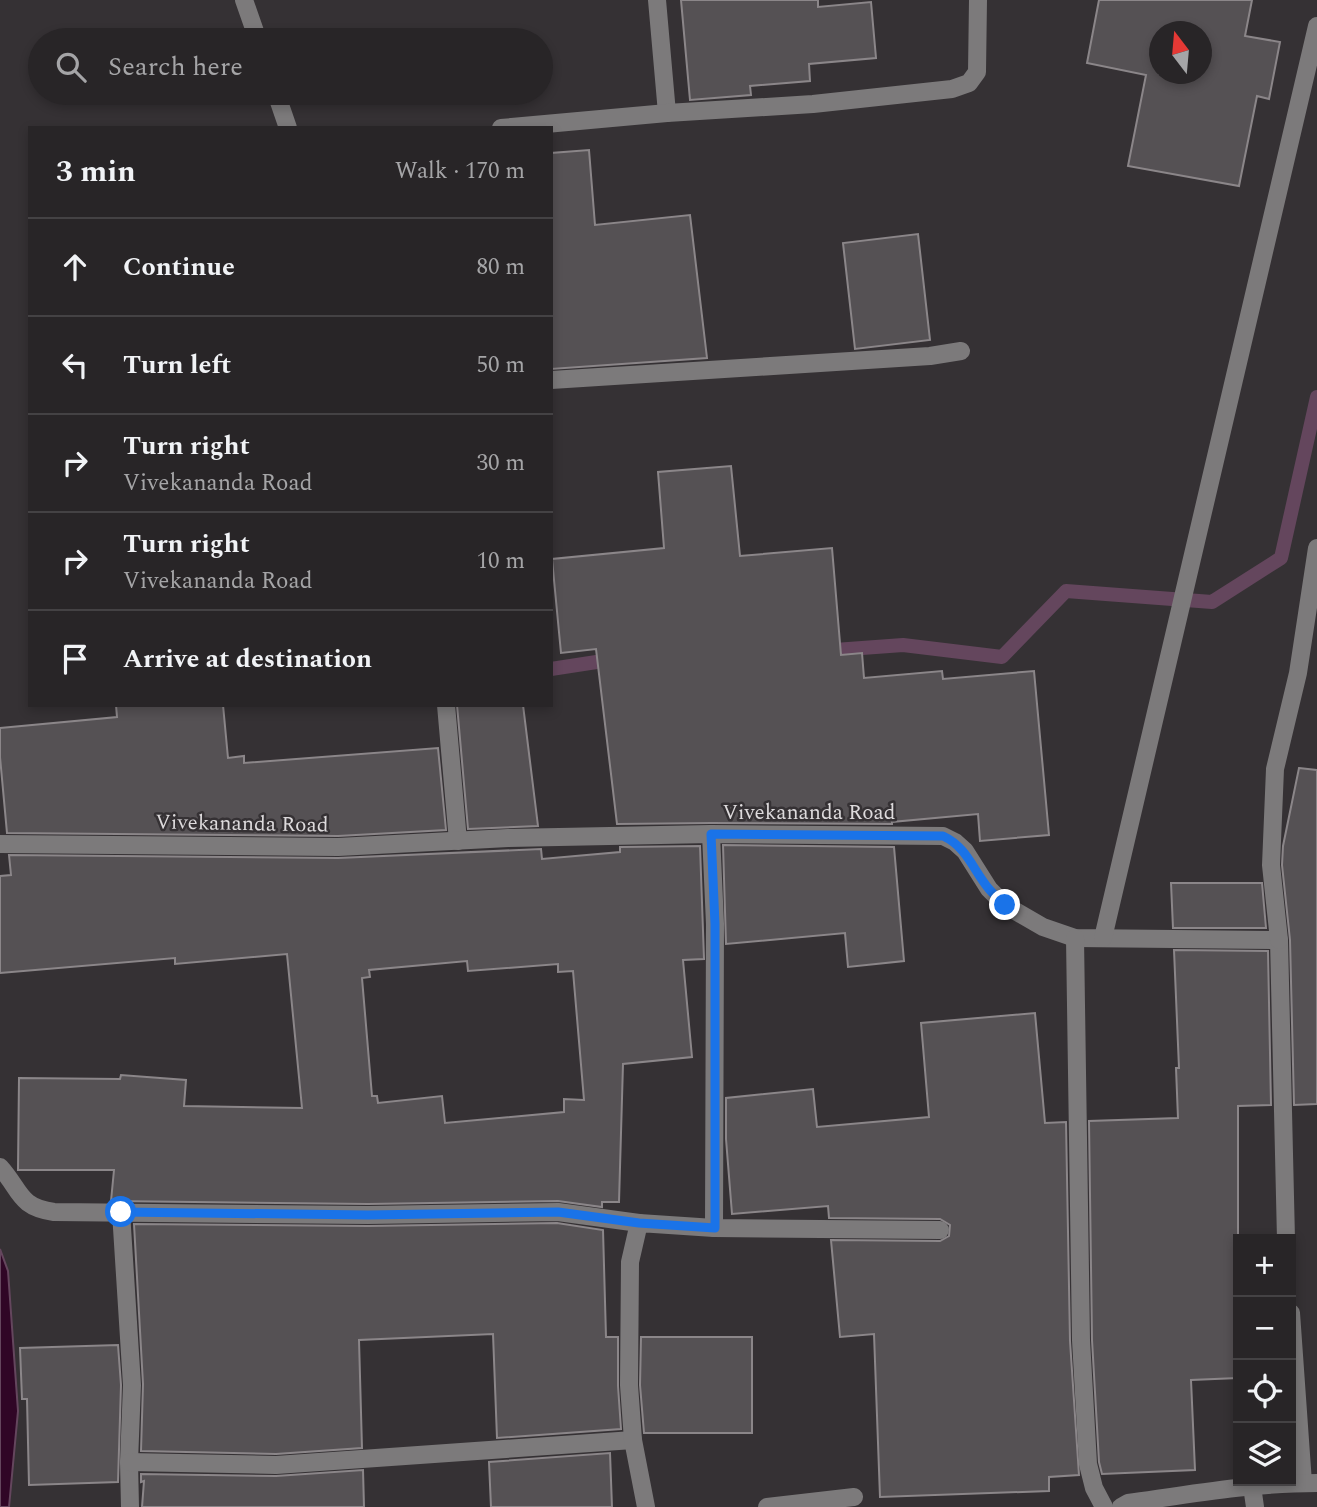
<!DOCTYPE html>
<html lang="en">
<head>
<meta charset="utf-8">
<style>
  :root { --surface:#282527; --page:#343133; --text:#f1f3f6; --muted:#a5a5a7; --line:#444244 }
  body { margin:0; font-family:Spectral,serif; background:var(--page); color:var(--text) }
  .controls { position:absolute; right:21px; bottom:21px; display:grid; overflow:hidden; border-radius:0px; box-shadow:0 4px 10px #0003 }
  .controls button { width:63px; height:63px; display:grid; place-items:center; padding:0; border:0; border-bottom:2px solid var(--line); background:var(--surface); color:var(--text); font:35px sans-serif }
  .compass { position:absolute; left:1149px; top:21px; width:63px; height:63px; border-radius:50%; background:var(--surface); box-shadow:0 4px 10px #0003; rotate:344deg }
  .stop { position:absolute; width:21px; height:21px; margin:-16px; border:5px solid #1a73e8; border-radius:50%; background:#fff }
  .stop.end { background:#1a73e8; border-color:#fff; box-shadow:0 2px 7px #0008 }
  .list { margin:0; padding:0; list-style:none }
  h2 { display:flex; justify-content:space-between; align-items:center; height:91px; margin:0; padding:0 28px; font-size:30px }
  h2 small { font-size:23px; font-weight:400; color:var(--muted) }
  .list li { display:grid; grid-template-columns:46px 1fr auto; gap:21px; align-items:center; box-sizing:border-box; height:98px; padding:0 28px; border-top:2px solid var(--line) }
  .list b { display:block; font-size:26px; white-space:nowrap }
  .list p { margin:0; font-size:23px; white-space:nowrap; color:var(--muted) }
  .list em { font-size:23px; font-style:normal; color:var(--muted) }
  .icon { flex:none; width:38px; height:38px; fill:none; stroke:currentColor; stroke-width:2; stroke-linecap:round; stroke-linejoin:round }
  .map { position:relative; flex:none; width:1317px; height:1507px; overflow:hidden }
  .search { position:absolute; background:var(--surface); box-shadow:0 4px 10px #0003; left:28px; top:28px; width:525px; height:77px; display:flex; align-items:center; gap:18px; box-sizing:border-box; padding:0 24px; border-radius:38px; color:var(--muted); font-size:26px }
  .panel { position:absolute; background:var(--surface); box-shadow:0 4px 10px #0003; left:28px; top:126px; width:525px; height:581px; border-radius:0px }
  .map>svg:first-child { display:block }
</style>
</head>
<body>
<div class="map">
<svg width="1317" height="1507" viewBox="0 0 1317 1507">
  <rect width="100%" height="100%" fill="#353134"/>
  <path fill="#300626" stroke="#64465d" stroke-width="2" d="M0,1249L8,1271L18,1411L9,1507H0Z"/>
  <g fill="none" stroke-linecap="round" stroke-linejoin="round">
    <g stroke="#64465d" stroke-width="14">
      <path d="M821,651L903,645L1002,657L1066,591L1212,602L1281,558L1317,397"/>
      <path d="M551,669L616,659"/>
    </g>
  </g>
  <g fill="#555154" stroke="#8b8689" stroke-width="2" fill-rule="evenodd">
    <path d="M681,0H818V7L871,2L876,58L809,64L810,81L750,86L751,95L690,100Z"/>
    <path d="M1099,0H1252L1245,36L1280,42L1269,99L1257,96L1239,186L1128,166L1146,75L1087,63ZM1159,32H1201V74H1159Z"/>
    <path d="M589,150L595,225L690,215L707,358L551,369V153Z"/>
    <path d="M918,234L930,340L855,349L843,243Z"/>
    <path d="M731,466L740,556L832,548L841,655L862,653L864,678L942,671L943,679L1034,671L1049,835L980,841L978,814L892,822V824L711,823L617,824L596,649L561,653L552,559L664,548L658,472Z"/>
    <path d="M116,705H223L228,758L244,756V763L438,748L446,830L338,836L7,833L0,757V728L117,717Z"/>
    <path d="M457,705H523L538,826L468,829Z"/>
    <path d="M1299,768L1317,770V1104L1294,1105L1290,940L1282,865L1283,846Z"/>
    <path d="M723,845L894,847L904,961L848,967L845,933L726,944Z"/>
    <path d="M700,846L704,959L683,960L692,1057L623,1064L619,1202H602V1207L558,1201L368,1204L111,1201L114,1170H18L19,1078L120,1079L121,1075L186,1080L184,1106L302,1108L287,954L175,964V958L0,973V876L11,875L9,855L338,858L541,849L542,859L620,852V847ZM467,961L468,971L558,964V972L573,971L584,1100L564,1099V1112L445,1123L442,1096L378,1103L377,1096H372L362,978L370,977L369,970Z"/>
    <path d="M1171,883H1262L1266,928H1173Z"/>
    <path d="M1174,950L1268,951L1271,1105L1238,1106V1378L1191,1380L1195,1470L1102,1474L1099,1462L1092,1340L1089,1121L1178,1118L1176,1068H1179Z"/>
    <path d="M1035,1013L1045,1123L1066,1122L1070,1341L1079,1475L1049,1477V1491L880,1497L874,1334L840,1337L831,1240L940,1241L949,1236L950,1225L940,1219L829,1218L828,1206L732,1214L726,1139V1098L813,1089L817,1127L929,1117L921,1023Z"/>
    <path d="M557,1223L603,1230L606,1337H618V1386L621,1429L497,1438L493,1334L359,1340L362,1448L276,1454L141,1451L143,1384L134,1224L368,1226Z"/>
    <path d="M641,1337H752V1433H644L640,1385Z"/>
    <path d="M118,1345L121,1385L118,1482L29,1485L27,1399H22L20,1348Z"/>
    <path d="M610,1453L612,1507H491L489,1462Z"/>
    <path d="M363,1470L364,1507H142L144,1481L141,1482V1474L276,1476Z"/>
  </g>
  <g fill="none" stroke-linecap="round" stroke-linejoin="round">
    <g stroke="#7c7a7b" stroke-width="18">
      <path d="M244,0L258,40"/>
      <path d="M657,0L667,113"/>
      <path d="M276,93L288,128"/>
      <path d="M501,128L667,113L813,104L952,89L969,83L977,72L978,0"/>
      <path d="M551,380L930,356L961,351"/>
      <path d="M446,705L458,841"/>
      <path d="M711,834L715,924L714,1228"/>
      <path d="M0,844L338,847L508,838L711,834L943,836L955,842L965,851L989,889L1005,905L1043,927L1075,938L1279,940L1286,1239"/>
      <path d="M1075,938L1081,1340L1088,1464L1094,1488L1104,1507"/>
      <path d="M1103,938L1317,26"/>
      <path d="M1279,940L1271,865L1275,769L1298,673L1317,548"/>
      <path d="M0,1167C21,1190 18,1207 54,1212L368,1215L558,1212L639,1223"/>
      <path d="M121,1212L132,1385L129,1462L130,1507"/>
      <path d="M1291,1313L1303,1483"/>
      <path d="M129,1462L276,1465L633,1440"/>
      <path d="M1252,1486L1255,1507"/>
      <path d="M646,1507L633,1440L629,1385L630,1262L639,1223L714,1228L940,1230"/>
      <path d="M767,1507L854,1497"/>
      <path d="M1121,1507L1128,1503C1191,1494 1253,1483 1317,1483"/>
    </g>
  </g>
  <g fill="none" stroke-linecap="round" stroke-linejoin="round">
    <path stroke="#1a73e8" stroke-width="9" d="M121,1212L368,1215L558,1212L639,1223L715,1228V924L711,834L943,836C967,847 973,870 989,889C994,895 1000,900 1005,905"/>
  </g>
  <g text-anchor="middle" stroke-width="5" stroke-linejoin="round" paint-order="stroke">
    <g font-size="21" fill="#dddadc" stroke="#353134">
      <text x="809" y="819">Vivekananda Road</text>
      <text transform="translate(242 823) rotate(1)" y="7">Vivekananda Road</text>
    </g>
  </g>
</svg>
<div class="controls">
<button>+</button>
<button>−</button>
<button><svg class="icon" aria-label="locate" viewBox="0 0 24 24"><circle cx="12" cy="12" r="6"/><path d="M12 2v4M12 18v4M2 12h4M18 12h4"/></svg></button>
<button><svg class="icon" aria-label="layers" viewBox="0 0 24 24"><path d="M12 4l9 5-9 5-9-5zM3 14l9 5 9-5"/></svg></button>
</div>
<svg class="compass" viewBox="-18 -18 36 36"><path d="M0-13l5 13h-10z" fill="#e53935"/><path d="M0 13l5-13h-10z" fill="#a5a5a7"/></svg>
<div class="stop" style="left:121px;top:1212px"></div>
<div class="stop end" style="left:1005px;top:905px"></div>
<div class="search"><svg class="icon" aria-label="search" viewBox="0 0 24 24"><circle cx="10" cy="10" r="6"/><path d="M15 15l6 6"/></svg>Search here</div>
<section class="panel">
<h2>3 min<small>Walk · 170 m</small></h2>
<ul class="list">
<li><svg class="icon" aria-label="ahead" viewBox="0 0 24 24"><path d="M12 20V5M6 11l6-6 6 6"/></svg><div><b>Continue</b></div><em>80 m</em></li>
<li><svg class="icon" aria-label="left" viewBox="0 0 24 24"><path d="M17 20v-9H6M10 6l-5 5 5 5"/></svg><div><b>Turn left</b></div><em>50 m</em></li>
<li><svg class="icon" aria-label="right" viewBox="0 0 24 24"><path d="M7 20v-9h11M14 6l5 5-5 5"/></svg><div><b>Turn right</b><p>Vivekananda Road</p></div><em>30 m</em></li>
<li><svg class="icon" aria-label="right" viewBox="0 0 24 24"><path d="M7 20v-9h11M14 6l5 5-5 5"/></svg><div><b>Turn right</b><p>Vivekananda Road</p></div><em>10 m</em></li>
<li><svg class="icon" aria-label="arrive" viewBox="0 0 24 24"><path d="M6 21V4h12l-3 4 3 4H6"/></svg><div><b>Arrive at destination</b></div></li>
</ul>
</section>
</div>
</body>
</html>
